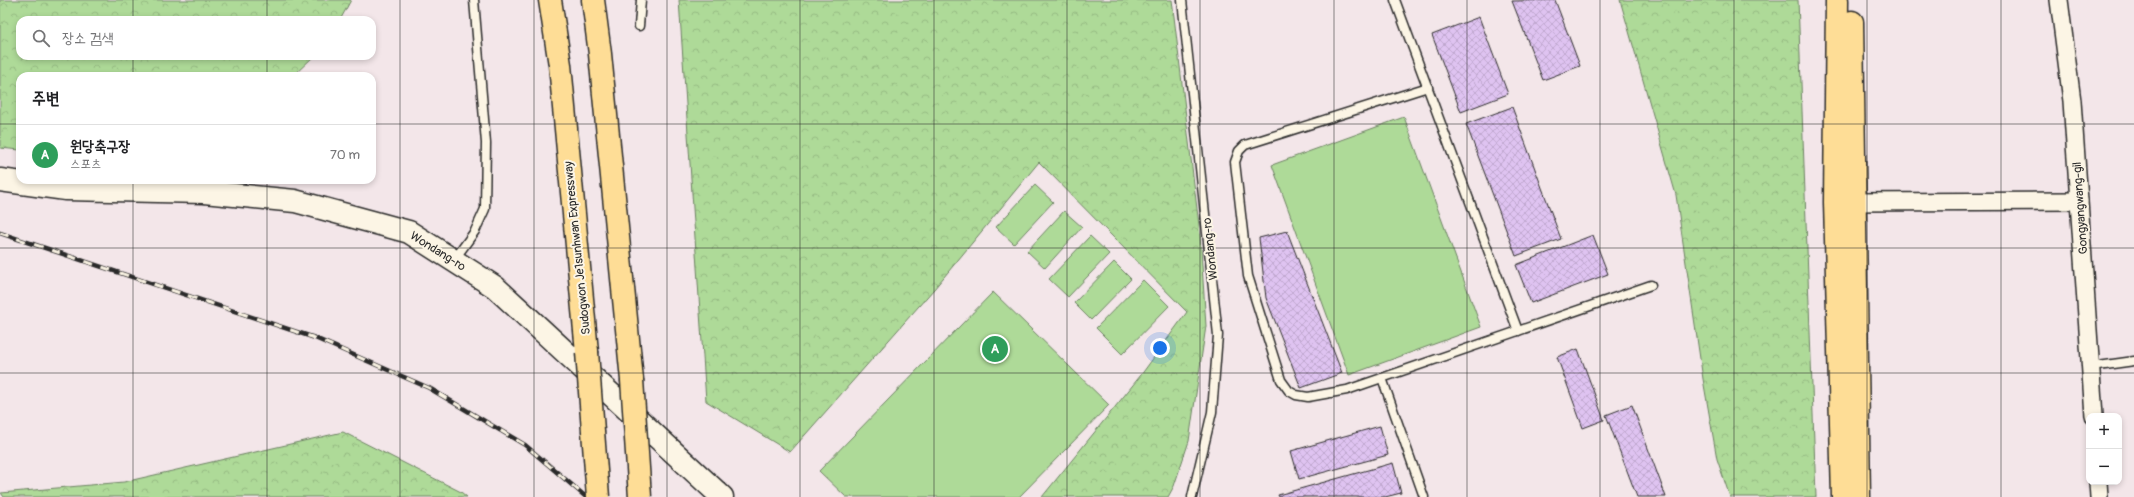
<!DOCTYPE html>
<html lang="ko">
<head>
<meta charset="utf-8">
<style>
  :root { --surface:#fff; --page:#f6f6f6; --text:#202124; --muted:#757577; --line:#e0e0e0; --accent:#b45309 }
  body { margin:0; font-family:Pangolin,"Poor Story",sans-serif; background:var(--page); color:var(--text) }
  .controls { position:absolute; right:12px; bottom:12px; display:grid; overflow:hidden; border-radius:8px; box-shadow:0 2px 6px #0003 }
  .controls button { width:36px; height:36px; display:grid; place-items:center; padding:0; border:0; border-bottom:1px solid var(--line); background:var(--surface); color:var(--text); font:20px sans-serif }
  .you { position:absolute; left:1160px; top:348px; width:14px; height:14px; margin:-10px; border:3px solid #fff; border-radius:50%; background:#1a73e8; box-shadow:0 0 0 6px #1a73e833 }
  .badge { display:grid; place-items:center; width:26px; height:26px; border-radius:50%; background:var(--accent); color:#fff; font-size:13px; font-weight:700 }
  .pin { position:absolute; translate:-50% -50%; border:2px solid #fff; box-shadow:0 1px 4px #0006 }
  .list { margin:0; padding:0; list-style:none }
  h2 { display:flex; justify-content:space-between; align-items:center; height:52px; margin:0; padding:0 16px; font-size:17px }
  h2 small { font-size:13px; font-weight:400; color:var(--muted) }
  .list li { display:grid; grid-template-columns:26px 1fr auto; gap:12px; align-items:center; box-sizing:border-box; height:60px; padding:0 16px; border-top:1px solid var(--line) }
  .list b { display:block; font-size:15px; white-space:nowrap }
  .list p { margin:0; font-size:13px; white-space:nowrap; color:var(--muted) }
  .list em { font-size:13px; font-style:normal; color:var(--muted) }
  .icon { flex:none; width:22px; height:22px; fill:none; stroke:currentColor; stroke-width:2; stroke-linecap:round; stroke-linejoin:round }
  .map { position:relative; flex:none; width:2134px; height:497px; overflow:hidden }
  .search { position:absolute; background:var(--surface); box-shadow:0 2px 6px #0003; left:16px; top:16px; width:360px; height:44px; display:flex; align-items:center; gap:10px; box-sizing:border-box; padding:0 14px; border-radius:12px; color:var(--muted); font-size:15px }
  .panel { position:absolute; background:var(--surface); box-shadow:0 2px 6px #0003; left:16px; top:72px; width:360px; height:112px; border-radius:12px }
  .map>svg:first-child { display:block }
</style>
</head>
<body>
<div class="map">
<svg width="2134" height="497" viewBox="0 0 2134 497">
  <defs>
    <pattern id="forest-crowns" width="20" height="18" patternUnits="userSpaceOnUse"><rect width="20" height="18" fill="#aeda98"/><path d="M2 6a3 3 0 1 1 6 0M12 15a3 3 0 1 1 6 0" fill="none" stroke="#96bb83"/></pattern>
    <pattern id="building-cross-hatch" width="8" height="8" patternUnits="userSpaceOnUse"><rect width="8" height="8" fill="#dfc3f1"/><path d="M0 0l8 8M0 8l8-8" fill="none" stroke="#c0a8cf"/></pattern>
  </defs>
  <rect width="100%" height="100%" fill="#f3e6e9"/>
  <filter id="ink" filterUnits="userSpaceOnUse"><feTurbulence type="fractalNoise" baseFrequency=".025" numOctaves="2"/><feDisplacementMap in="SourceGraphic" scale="8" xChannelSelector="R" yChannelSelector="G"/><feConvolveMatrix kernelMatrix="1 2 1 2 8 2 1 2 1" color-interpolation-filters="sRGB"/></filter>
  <g filter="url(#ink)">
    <g fill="url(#forest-crowns)" stroke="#6c8262">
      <path d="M0,0H351L340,20H20V56H314L293,76H20V150L0,148Z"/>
      <path d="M679,0H1172L1200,234L1206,326L1189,441L1174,486L1168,497H1042L1141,375L1187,312L1039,162L934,289L790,452L706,401Z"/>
      <path d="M1620,0H1798L1816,497H1730L1717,459L1703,379L1676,195Z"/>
      <path d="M343,432L461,492L467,497H4L1,493L124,482Z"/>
    </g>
    <g fill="#aeda98" stroke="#6c8262">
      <path d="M1404,117L1481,327L1349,375L1272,165Z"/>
      <path d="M1035,185L1053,202L1014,244L996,227Z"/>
      <path d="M1064,211L1082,227L1045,268L1027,251Z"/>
      <path d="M1090,236L1109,254L1068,297L1049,279Z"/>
      <path d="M1114,262L1131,279L1091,320L1074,303Z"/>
      <path d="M1143,280L1169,306L1122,354L1096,328Z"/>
      <path d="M993,292L1109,405L1019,497H846L819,471Z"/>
    </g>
    <g fill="url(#building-cross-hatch)" stroke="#2b2b2b">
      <path d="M1555,0L1580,66L1543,80L1512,1Z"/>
      <path d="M1479,17L1508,94L1461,112L1432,35Z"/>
      <path d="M1512,107L1561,239L1516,256L1466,124Z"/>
      <path d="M1287,231L1342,373L1301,388L1266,298L1259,238Z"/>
      <path d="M1593,235L1608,274L1531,303L1516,265Z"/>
      <path d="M1578,349L1604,420L1583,428L1557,357Z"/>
      <path d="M1632,405L1666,497H1637L1606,415Z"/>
      <path d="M1380,426L1388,455L1299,479L1291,451Z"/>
      <path d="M1393,463L1401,493L1385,497H1279L1278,495Z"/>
    </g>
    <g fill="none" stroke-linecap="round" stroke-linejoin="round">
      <defs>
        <g id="lane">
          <path d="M1182,0L1218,335L1212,412L1192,497"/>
          <path d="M1395,0L1518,331"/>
          <path d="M639,26L641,0"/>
          <path d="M1428,87L1245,145L1239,151L1235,162L1248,276L1281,380L1289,391L1296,395L1308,397L1347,390L1651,285"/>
          <path d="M454,260L475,231L485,209L486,143L474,0"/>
          <path d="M2091,367L2134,361"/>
          <path d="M1382,378L1424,497"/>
        </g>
        <g id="street">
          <path d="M2059,0L2072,101L2094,416"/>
          <path d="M1844,202L2079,201"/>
          <path d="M2098,482L2099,497"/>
        </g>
        <path id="secondary" d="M0,180L66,189L204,192L295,201L409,232L495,287L722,497"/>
        <g id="highway">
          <path d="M550,0L560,65L587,352"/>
          <path d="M593,0L600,54L632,380"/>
          <path d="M1837,0L1835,202L1843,497"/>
          <path d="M1852,22L1859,497"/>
        </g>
      </defs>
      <use href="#lane" stroke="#2b2b2b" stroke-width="11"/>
      <use href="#street" stroke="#2b2b2b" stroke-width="20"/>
      <use href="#secondary" stroke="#2b2b2b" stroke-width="25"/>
      <use href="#highway" stroke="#2b2b2b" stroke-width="25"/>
      <use href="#lane" stroke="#fcf5e5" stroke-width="8"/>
      <use href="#street" stroke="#fcf5e5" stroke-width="17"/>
      <use href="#secondary" stroke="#fcf5e5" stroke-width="22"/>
      <use href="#highway" stroke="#fedd96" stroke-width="22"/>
      <defs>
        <path id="rail" d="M0,233L315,338L429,388L525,445L586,497"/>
      </defs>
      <use href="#rail" stroke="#2b2b2b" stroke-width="4.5"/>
      <use href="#rail" stroke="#fcf5e5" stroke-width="3" stroke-dasharray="9" stroke-linecap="butt"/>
      <defs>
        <g id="highway-bridge">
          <path d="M587,352L598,497"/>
          <path d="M632,380L640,497"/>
        </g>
      </defs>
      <use href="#highway-bridge" stroke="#2b2b2b" stroke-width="25" stroke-linecap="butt"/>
      <use href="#highway-bridge" stroke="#fedd96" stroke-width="22"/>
    </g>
  </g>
  <path fill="none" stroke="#2b2b2b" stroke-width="1" stroke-opacity="0.55" d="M133,0V20M267,0V20M400,0V497M534,0V497M667,0V497M800,0V497M934,0V497M1067,0V497M1200,0V497M1334,0V497M1467,0V497M1600,0V497M1734,0V497M1867,0V497M2001,0V497M133,56V76M267,56V76M0,124H20M372,124H2134M133,180V497M267,180V497M0,248H2134M0,373H2134"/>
  <g text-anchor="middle" stroke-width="4" stroke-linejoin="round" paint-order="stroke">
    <g font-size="12" fill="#2b2b2b" stroke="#fcf5e5">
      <text transform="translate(2080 208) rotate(-94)" y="4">Gongyangwang-gil</text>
      <text transform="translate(577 248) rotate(-96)" y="4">Sudogwon Je1sunhwan Expressway</text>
      <text transform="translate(1210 249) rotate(-96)" y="4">Wondang-ro</text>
      <text transform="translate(438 251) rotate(32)" y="4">Wondang-ro</text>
    </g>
  </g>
</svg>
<div class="controls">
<button>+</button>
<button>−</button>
</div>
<div class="you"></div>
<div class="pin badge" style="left:995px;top:349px;background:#2e9e5b">A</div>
<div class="search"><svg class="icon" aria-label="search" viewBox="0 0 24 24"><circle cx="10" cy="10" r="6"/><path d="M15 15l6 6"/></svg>장소 검색</div>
<section class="panel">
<h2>주변<small></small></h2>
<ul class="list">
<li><span class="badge" style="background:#2e9e5b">A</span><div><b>원당축구장</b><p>스포츠</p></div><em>70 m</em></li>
</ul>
</section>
</div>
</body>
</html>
